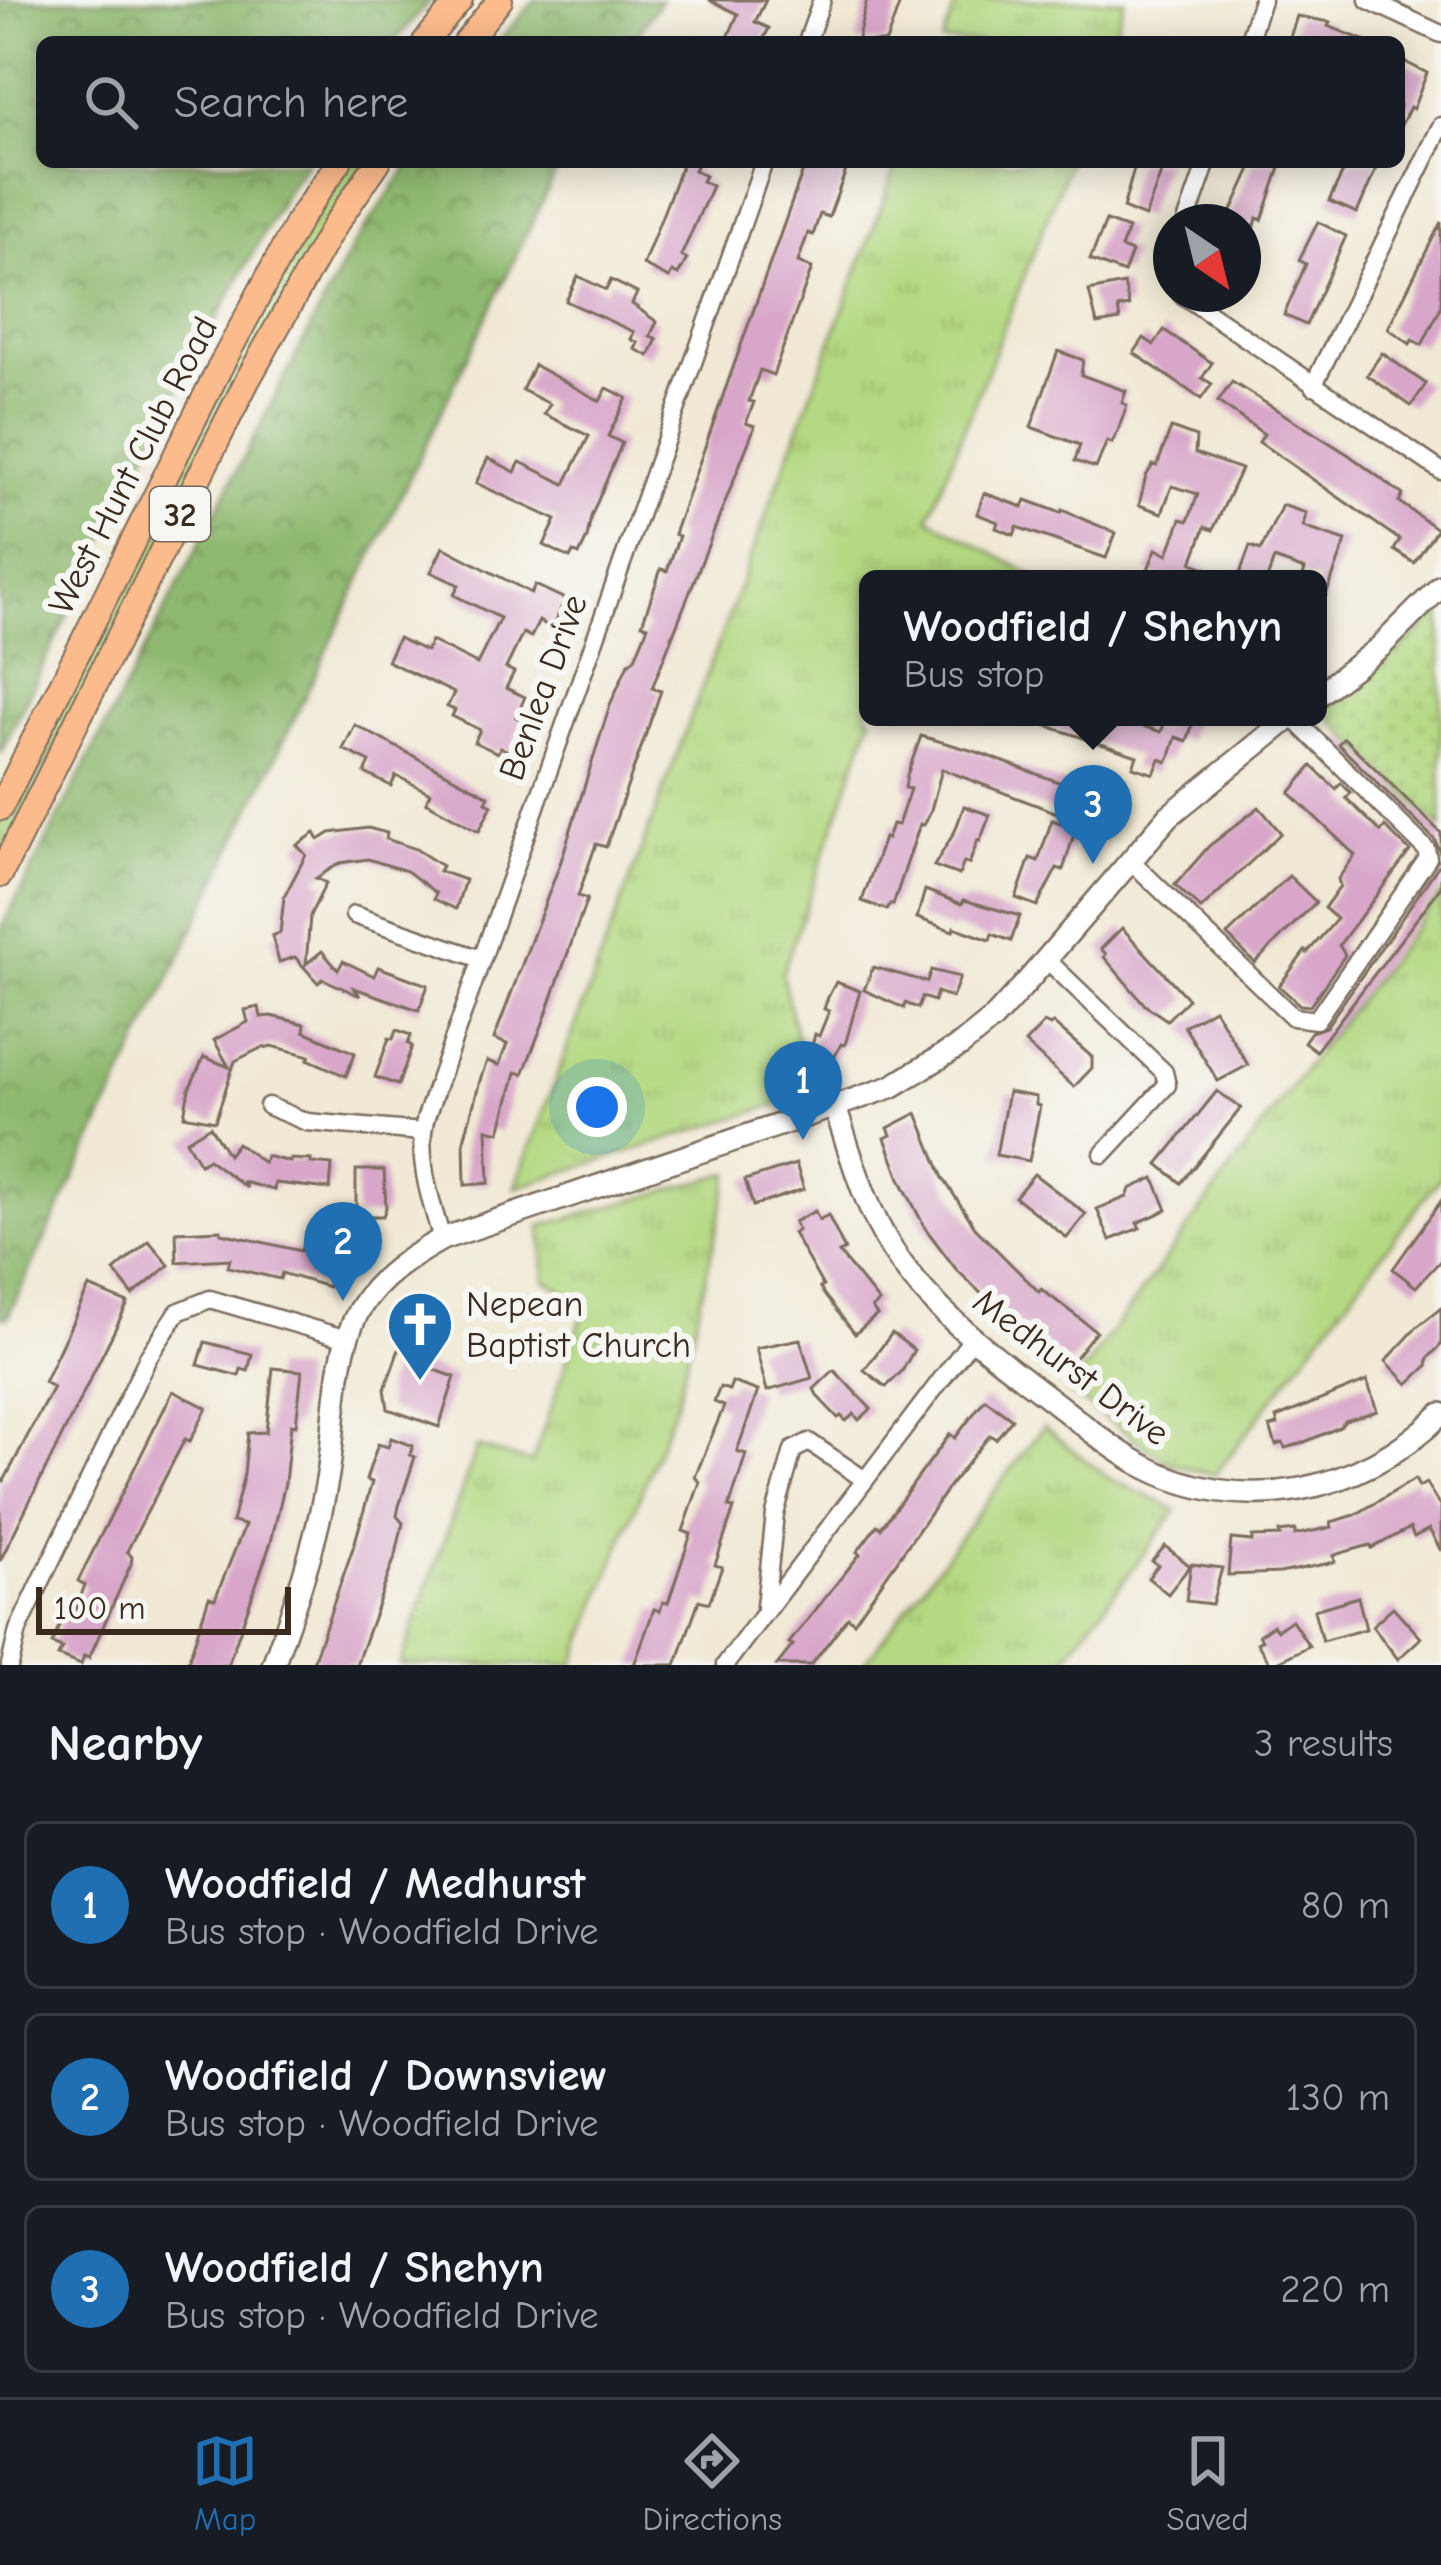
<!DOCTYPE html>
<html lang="en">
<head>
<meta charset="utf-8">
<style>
  :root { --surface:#171b24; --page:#242831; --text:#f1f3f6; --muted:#9ea1a6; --line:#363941; --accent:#1f6fb2 }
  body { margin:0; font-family:"Comic Neue",sans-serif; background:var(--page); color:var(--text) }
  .compass { position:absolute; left:1153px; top:204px; width:108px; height:108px; border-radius:50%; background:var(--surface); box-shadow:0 6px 30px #0003; rotate:145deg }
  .scale { position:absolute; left:36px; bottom:30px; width:255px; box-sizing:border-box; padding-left:12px; border:6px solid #3b2a1e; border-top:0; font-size:33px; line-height:42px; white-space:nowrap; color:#3b2a1e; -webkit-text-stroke:9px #f6f6f2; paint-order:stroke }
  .you { position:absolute; left:597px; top:1107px; width:42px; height:42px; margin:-30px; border:9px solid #fff; border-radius:50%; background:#1a73e8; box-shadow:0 0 0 18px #1a73e833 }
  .badge { display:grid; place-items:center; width:78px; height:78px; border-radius:50%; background:var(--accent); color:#fff; font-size:39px; font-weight:700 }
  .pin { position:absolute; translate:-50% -99px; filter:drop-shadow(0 3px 6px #0008) }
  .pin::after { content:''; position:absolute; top:63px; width:42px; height:36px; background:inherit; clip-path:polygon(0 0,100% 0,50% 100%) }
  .popup { position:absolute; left:859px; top:570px; width:468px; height:156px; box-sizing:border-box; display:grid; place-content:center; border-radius:18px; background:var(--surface); filter:drop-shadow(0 3px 9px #0005); font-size:39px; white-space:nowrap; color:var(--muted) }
  .popup b { font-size:45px; color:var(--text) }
  .popup::after { content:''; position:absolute; left:50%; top:100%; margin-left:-24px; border:24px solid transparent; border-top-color:var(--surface) }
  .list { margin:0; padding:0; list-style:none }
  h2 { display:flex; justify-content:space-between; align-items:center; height:156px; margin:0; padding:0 48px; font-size:51px }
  h2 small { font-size:39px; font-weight:400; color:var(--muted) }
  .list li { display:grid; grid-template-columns:78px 1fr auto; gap:36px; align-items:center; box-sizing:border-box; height:168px; margin:0 24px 24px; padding:0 24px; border:3px solid var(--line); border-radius:18px }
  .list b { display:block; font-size:45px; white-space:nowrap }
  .list p { margin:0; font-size:39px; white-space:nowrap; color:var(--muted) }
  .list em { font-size:39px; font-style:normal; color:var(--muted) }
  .icon { flex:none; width:66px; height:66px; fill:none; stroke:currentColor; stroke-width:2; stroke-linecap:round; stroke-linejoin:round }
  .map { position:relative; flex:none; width:1441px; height:1665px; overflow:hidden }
  .search { position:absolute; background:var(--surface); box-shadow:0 6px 30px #0003; left:36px; right:36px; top:36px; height:132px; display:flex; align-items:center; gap:30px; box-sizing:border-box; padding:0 42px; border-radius:18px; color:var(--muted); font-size:45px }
  .sheet { height:732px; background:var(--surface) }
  nav { display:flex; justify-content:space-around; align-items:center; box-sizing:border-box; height:168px; border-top:3px solid var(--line); background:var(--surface); font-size:33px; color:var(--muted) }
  nav a { display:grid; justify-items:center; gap:6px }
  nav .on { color:var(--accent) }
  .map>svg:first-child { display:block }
</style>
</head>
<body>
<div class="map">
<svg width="1441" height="1665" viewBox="0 0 1441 1665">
  <defs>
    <pattern id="grass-tufts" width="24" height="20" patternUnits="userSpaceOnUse" patternTransform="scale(3)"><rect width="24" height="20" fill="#b4d982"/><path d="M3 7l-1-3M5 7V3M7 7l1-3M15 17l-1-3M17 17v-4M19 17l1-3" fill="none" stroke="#9cba70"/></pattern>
    <pattern id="forest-crowns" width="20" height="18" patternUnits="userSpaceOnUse" patternTransform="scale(3)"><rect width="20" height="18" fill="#8fb970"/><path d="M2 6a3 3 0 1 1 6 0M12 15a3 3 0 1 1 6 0" fill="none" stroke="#76975b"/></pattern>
    <pattern id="park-dots" width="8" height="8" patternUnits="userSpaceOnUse" patternTransform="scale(3)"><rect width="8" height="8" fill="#b4d982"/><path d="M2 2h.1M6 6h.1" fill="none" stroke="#9cba70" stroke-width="1.8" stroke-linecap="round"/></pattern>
  </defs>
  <rect width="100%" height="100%" fill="#f6f6f2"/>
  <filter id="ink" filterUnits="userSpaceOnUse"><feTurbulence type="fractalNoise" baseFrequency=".00833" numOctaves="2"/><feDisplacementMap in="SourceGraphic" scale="24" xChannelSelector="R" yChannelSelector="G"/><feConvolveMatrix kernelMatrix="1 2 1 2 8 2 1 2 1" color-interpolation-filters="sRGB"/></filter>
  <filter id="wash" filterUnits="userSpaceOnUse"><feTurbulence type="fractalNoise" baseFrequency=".004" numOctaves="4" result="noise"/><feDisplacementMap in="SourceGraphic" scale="48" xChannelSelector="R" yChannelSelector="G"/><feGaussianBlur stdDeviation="2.7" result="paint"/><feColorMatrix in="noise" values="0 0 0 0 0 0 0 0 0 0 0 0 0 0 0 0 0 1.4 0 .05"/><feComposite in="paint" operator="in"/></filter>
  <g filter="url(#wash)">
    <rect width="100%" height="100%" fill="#f1e9d5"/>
    <g fill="url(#grass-tufts)" stroke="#788250" stroke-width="3">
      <path d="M958,0H1125L1111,42H942Z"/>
      <path d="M351,162H364L0,855V828L230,369L294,252Z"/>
      <path d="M898,162H1069L929,518L1039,579H868V717H872L782,974L808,1089L801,1097L515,1188Z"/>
      <path d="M1441,894V1176L1215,1475L1169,1463L1068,1392L1314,1056Z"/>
      <path d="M730,1173L677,1400L574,1665H400L477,1447L532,1463L586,1305L545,1280L541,1226Z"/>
      <path d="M1043,1427L1107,1477L1177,1510L1060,1665H863Z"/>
    </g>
    <g fill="url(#forest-crowns)" stroke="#657247" stroke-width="3">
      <path d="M0,0H431L394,42H42V162H307L288,189L173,399L0,754Z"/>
      <path d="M535,0H661L632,42H498Z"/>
      <path d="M412,162H561L7,1318L0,1316V931L352,247Z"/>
    </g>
    <path fill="url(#park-dots)" stroke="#788250" stroke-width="3" d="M1441,608V828L1324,712L1424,629Z"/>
    <g id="blocks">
      <g fill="#d8a6c9">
        <path d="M709,0H766L755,22L769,28L762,42H726L738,14Z"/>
        <path d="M867,0H901L886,42H857Z"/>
        <path d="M1297,16L1330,22L1328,26L1368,42H1302L1290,37Z"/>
        <path d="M1403,61L1427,73L1413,109L1410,107L1399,129V68Z"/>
        <path d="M683,162H698L694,170L705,176L702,181L712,186L681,256L687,259L678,275L672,272L669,278L643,265Z"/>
        <path d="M806,162H849L829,217L820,214L813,235L808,233L798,262L812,268L773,375L760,370L749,401L754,402L746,423L755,426L652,688L661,691L606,847L596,844L578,896L587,899L543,1023L523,1074L516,1072L500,1132L487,1129L489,1183L465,1185L464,1140L481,1077L487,1061L499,1065L507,1044L494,1039L561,861L610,705L628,664L635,658L648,626L642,624L661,569L667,571L679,536L674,534Z"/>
        <path d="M1136,162H1165L1145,217L1123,208Z"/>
        <path d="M1254,162H1282L1262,220L1257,218L1255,226L1229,217Z"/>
        <path d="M1348,162H1379L1357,213L1329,201Z"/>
        <path d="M1106,221L1128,229L1121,248L1132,252L1124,273L1090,260Z"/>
        <path d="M1318,222L1346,236L1306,325L1284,315L1306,264L1299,260Z"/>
        <path d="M1441,222V307L1422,345L1412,340L1410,344L1388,328Z"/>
        <path d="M578,276L606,290L611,280L637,293L632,304L657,322L650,336L657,339L649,356L635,349L638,343L631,339L634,332L566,301Z"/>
        <path d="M1124,284L1129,306L1118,308L1120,320L1097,324L1089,291Z"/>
        <path d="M1164,330L1212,363L1202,378L1212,384L1201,399L1134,353L1144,338L1154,345Z"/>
        <path d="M1058,351L1083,360L1081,375L1126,391L1122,403L1127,405L1118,431L1112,443L1107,441L1096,468L1075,461L1080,445L1031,427Z"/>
        <path d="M1382,353L1426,384L1411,406L1367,375Z"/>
        <path d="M534,365L600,401L607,388L627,398L608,436L622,443L591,517L587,538L579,555L573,552L570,558L544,545L556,520L476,483L488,458L515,472L520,462L565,484L589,436L544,414L550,404L522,390Z"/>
        <path d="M1232,382L1349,455L1403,495L1399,502L1437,529L1414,563L1394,550L1400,540L1259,442L1264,434L1218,402Z"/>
        <path d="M1171,428L1196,437L1195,453L1241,469L1213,530L1205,527L1192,563L1233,579H1167L1147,572L1156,549L1168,554L1181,519L1188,521L1198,494L1172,486L1162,513L1139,505L1146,476L1153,465L1157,466Z"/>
        <path d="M984,493L1023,507L1026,500L1061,513L1062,510L1116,533L1106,558L1017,527L1014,535L996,528L998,522L977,514Z"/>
        <path d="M1282,505L1306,513L1303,527L1346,541L1320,611L1318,579L1303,576L1305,570L1274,559L1267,579H1238L1250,546L1261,550Z"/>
        <path d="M443,547L531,593L535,585L565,599L552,628L539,621L531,637L523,633L506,668L514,672L506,688L525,697L516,717L523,721L510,752L500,747L498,753L474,742L480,730L452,716L455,710L447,707L454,693L387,661L398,638L426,651L431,641L477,664L500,618L454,595L459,585L431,572Z"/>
        <path d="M1021,717H1113L1161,732L1166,719L1195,717L1187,741L1176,737L1170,756L1167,762L1160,759L1154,774L1133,767L1137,756Z"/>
        <path d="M355,725L489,796L486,802L492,805L479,831L426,802L430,793L409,782L396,776L391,786L365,773L370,762L343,749Z"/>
        <path d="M921,736L977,752L1067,785L1057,813L942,769L931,810L924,825L920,824L893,905L890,904L887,910L862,901L884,838L887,839L892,824L898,825L910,789L905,788L907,775Z"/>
        <path d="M1344,738L1441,833V855L1435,840L1338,744Z"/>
        <path d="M1312,766L1336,789L1341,783L1351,793L1346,798L1381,832L1385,827L1410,851L1339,945L1345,955L1310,1006L1300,1005L1279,986L1305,951L1307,953L1337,919L1324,908L1340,886L1338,879L1355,855L1290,793Z"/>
        <path d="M964,806L990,815L980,841L978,840L969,864L964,862L959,875L934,866L955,831Z"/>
        <path d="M1259,807L1281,833L1201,909L1175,885L1209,846Z"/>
        <path d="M1052,820L1076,828L1063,870L1057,868L1037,906L1016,898L1030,858L1038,861Z"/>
        <path d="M368,828L387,833L386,839L416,849L442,866L439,871L465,880L456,909L434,899L436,893L407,871L368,859L340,863L316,878L326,883L310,916L306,964L322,951L338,970L343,961L374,976L378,967L428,985L419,1010L354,988L360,996L323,979L318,983L295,957L279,962L272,936L280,933L284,897L306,855L297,845L315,833L319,840L330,833Z"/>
        <path d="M1441,862V887L1316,1051L1304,1042L1311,1032L1326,1027Z"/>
        <path d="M1289,876L1316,902L1255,963L1227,935Z"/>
        <path d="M925,890L962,904L964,900L1020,916L1011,941L992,934L990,940L954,927L953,931L917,918Z"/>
        <path d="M1122,928L1188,999L1167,1020L1145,1005L1104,957L1106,954L1101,949Z"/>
        <path d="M873,967L927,982L931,970L960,977L952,998L937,992L934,1001L922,997L918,1008L905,1003L904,1008L864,990Z"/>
        <path d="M836,982L860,991L845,1045L841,1044L828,1070L808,1063L815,1034L819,1036L829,1011L824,1009L828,997Z"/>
        <path d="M259,1007L261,1017L271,1016L305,1024L304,1031L355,1053L346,1076L308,1059L310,1056L272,1046L259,1049L235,1061L215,1121L184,1115L189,1089L204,1057L229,1067L214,1040L248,1022L245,1010Z"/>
        <path d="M1214,1009L1248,1065L1218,1081L1184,1026Z"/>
        <path d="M1044,1023L1050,1026L1053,1023L1092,1057V1068L1074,1087L1025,1043Z"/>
        <path d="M397,1030L411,1035L408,1044L412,1046L398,1085L375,1077L389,1038L393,1039Z"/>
        <path d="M1217,1091L1241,1108L1181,1183L1158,1164Z"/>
        <path d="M1008,1092L1036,1097V1105L1040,1106L1029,1161L996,1155Z"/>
        <path d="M917,1113L943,1178L977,1230L1039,1292L1041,1289L1096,1331L1070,1364L988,1300L956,1269L925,1228L901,1181L885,1138L891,1135L888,1128Z"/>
        <path d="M210,1126L228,1155L237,1143L264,1163L266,1156L290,1162V1159L311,1160V1163L332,1165L330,1189L275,1183L274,1190L244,1182L247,1188L208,1159L200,1164L186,1141Z"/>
        <path d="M796,1164L804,1189L753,1206L745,1180Z"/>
        <path d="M356,1170H384L386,1208L383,1216H356Z"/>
        <path d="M1034,1174L1086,1214L1067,1238L1015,1197Z"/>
        <path d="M1154,1178L1167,1210L1137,1223L1140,1228L1110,1240L1097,1209L1127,1197L1130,1189Z"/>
        <path d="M1441,1201V1260L1416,1287L1393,1269Z"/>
        <path d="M815,1211L819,1220L828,1215L845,1250L839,1253L879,1302L872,1308L877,1315L855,1334L825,1296L820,1288L823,1286L793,1233L798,1230L794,1222Z"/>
        <path d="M221,1230V1233L301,1251L307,1232L342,1244L328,1287L282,1273L280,1279L228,1267L230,1259L177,1262L176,1232Z"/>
        <path d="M149,1241L169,1265L133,1295L114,1271Z"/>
        <path d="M89,1287L128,1303L0,1561V1478L4,1481L53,1387L44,1382Z"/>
        <path d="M1441,1308V1345L1428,1358L1427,1366L1408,1384L1386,1361L1418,1326Z"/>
        <path d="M405,1332L436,1343L427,1367L455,1377L439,1427L388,1409L385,1389Z"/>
        <path d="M892,1333L914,1350L902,1371L886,1387L864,1370Z"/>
        <path d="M800,1339L812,1378L767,1391L756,1348Z"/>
        <path d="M205,1342L252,1354L248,1371L241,1369L239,1376L198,1365Z"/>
        <path d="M273,1368L302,1371L296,1425L291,1424L285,1483L271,1542L228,1665H187L209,1597L215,1599L245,1525L232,1522L244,1474L248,1433L266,1432Z"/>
        <path d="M834,1370L871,1409L859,1420L854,1414L846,1421L841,1416L838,1418L818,1397L814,1389Z"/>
        <path d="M1367,1381L1377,1411L1345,1421L1340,1427L1300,1444L1285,1448L1283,1443L1276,1445L1270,1427L1278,1425L1276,1418Z"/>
        <path d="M732,1382L758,1391L737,1451L746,1454L729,1507L734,1508L715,1565L722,1567L709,1603L699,1600L676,1665H634L654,1609L660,1611L663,1602L668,1603L691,1534L683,1531L700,1482L695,1477L724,1406L714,1402L720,1387L729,1390Z"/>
        <path d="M173,1391L207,1408L190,1441L185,1439L127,1551L132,1557L131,1564L89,1658L84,1656L81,1665L58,1656L62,1648L52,1644L66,1608L75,1611L85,1585L78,1581Z"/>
        <path d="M985,1399L1012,1419L996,1439L990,1435L950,1485L854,1622L848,1617L811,1665H777L793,1645L789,1643L860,1554L857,1552L877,1525L881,1528L950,1434L955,1438Z"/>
        <path d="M391,1438L413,1446L410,1455L415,1457L399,1506L397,1516L403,1523L396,1554L356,1665H312L355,1542L372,1482L366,1480L371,1464L378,1444L388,1447Z"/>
        <path d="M1415,1479L1419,1487L1426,1483L1441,1508V1551L1429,1529L1414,1537L1410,1528L1372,1548L1370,1545L1334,1555L1335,1562L1280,1573L1228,1575L1231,1539L1252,1541V1537L1280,1536L1279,1532L1295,1530V1535L1332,1527L1331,1522L1355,1515Z"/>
        <path d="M1165,1546L1190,1566L1168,1594L1148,1578L1158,1565L1152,1561Z"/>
        <path d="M1191,1564L1222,1568L1212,1604L1186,1601Z"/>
        <path d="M1358,1597L1366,1629L1322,1641L1314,1610Z"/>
        <path d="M1393,1607L1421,1638L1398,1659L1372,1626Z"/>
        <path d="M1292,1620L1309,1646L1271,1665L1257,1643L1262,1640L1259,1635L1273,1625L1277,1630Z"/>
      </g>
    </g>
  </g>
  <g filter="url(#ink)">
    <use href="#blocks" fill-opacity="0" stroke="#7b6d5e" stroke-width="3"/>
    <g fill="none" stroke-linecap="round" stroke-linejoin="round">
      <defs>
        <g id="minor">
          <path d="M1368,0L1441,34"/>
          <path d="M807,42L822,0"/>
          <path d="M1248,42L1262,0"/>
          <path d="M1186,222L1207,162"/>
          <path d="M1171,267L1168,277L1171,281"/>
          <path d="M1181,294L1441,471"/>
          <path d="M1313,386L1441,126"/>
          <path d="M1129,859L1293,1017L1316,1020L1428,858L1426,849L1292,717"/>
          <path d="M354,915L481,959"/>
          <path d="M1046,959L1164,1072L1167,1085L1103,1154"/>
          <path d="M268,1106L307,1122L422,1132"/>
          <path d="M442,1239C431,1202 415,1155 426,1117L764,162"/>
          <path d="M765,1606L775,1514L793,1450L809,1442L865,1480"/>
          <path d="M10,1665L18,1630L148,1357L178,1312L210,1299L347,1339"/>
          <path d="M725,1665L972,1339"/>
        </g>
        <g id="tertiary">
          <path d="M1318,695L1380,647L1441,586"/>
          <path d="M835,1107C851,1155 865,1208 893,1251C929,1307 985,1349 1037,1389C1071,1414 1104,1444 1140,1464C1240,1519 1362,1493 1441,1414"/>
          <path d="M273,1665C295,1604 316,1545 327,1480C337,1426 332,1359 359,1310C378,1277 410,1257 442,1239L891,1087L961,1045L993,1019L1025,984L1169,816L1291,717"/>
        </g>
        <g id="primary">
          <path d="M425,42L460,0"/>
          <path d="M466,42L500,0"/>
          <path d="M0,808L219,369L300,218L339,162"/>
          <path d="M0,875L247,381L332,229L378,162"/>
        </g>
      </defs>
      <use href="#minor" stroke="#7b6d5e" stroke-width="21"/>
      <use href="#tertiary" stroke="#7b6d5e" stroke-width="26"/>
      <use href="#primary" stroke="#7b6d5e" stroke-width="28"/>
      <use href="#minor" stroke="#fff" stroke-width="16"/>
      <use href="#tertiary" stroke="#fff" stroke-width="21"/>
      <use href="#primary" stroke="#fbbb8c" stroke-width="24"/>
    </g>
  </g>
  <defs>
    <symbol id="church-pin" viewBox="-11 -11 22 30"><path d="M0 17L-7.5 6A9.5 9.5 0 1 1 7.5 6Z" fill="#1f6fb2" stroke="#f6f6f2"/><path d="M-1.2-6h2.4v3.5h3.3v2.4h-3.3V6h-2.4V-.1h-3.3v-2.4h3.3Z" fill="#fff"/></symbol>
  </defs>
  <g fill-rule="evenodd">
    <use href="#church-pin" x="382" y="1286" width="76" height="104"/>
  </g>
  <g text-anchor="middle" stroke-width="12" stroke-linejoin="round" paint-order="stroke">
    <rect fill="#f6f6f2" stroke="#73675e" stroke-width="3" x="150" y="487" width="60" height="54" rx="9"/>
    <g font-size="33" font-weight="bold" fill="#3b2a1e">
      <text x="180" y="526">32</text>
    </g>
    <g font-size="36" fill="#3b2a1e" stroke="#f6f6f2">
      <text transform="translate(132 465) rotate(-63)" y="13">West Hunt Club Road</text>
      <text transform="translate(542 687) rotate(-70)" y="13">Benlea Drive</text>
      <text transform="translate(1072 1366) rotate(37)" y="13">Medhurst Drive</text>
    </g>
    <g font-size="36" fill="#3b2a1e" stroke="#f6f6f2" text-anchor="start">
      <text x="466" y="1316">Nepean<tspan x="466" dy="41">Baptist Church</tspan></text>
    </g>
  </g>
</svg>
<svg class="compass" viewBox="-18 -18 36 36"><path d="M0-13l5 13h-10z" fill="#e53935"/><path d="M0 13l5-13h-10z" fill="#9ea1a6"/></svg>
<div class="scale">100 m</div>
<div class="you"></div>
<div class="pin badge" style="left:803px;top:1140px">1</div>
<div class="pin badge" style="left:343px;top:1301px">2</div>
<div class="pin badge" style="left:1093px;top:864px">3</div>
<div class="popup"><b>Woodfield / Shehyn</b>Bus stop</div>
<div class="search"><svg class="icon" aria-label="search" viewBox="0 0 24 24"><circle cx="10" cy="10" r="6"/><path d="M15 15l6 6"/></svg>Search here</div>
</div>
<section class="sheet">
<h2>Nearby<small>3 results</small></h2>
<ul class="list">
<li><span class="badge">1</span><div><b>Woodfield / Medhurst</b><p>Bus stop · Woodfield Drive</p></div><em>80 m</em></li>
<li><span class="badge">2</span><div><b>Woodfield / Downsview</b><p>Bus stop · Woodfield Drive</p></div><em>130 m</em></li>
<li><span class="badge">3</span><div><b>Woodfield / Shehyn</b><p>Bus stop · Woodfield Drive</p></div><em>220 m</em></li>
</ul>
</section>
<nav>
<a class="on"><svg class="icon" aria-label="map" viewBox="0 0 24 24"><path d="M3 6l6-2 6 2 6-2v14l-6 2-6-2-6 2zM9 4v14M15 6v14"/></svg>Map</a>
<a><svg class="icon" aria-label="directions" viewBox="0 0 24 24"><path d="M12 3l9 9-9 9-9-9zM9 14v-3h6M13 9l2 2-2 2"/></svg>Directions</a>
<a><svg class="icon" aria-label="saved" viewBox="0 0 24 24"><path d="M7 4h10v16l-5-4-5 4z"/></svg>Saved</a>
</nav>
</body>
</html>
